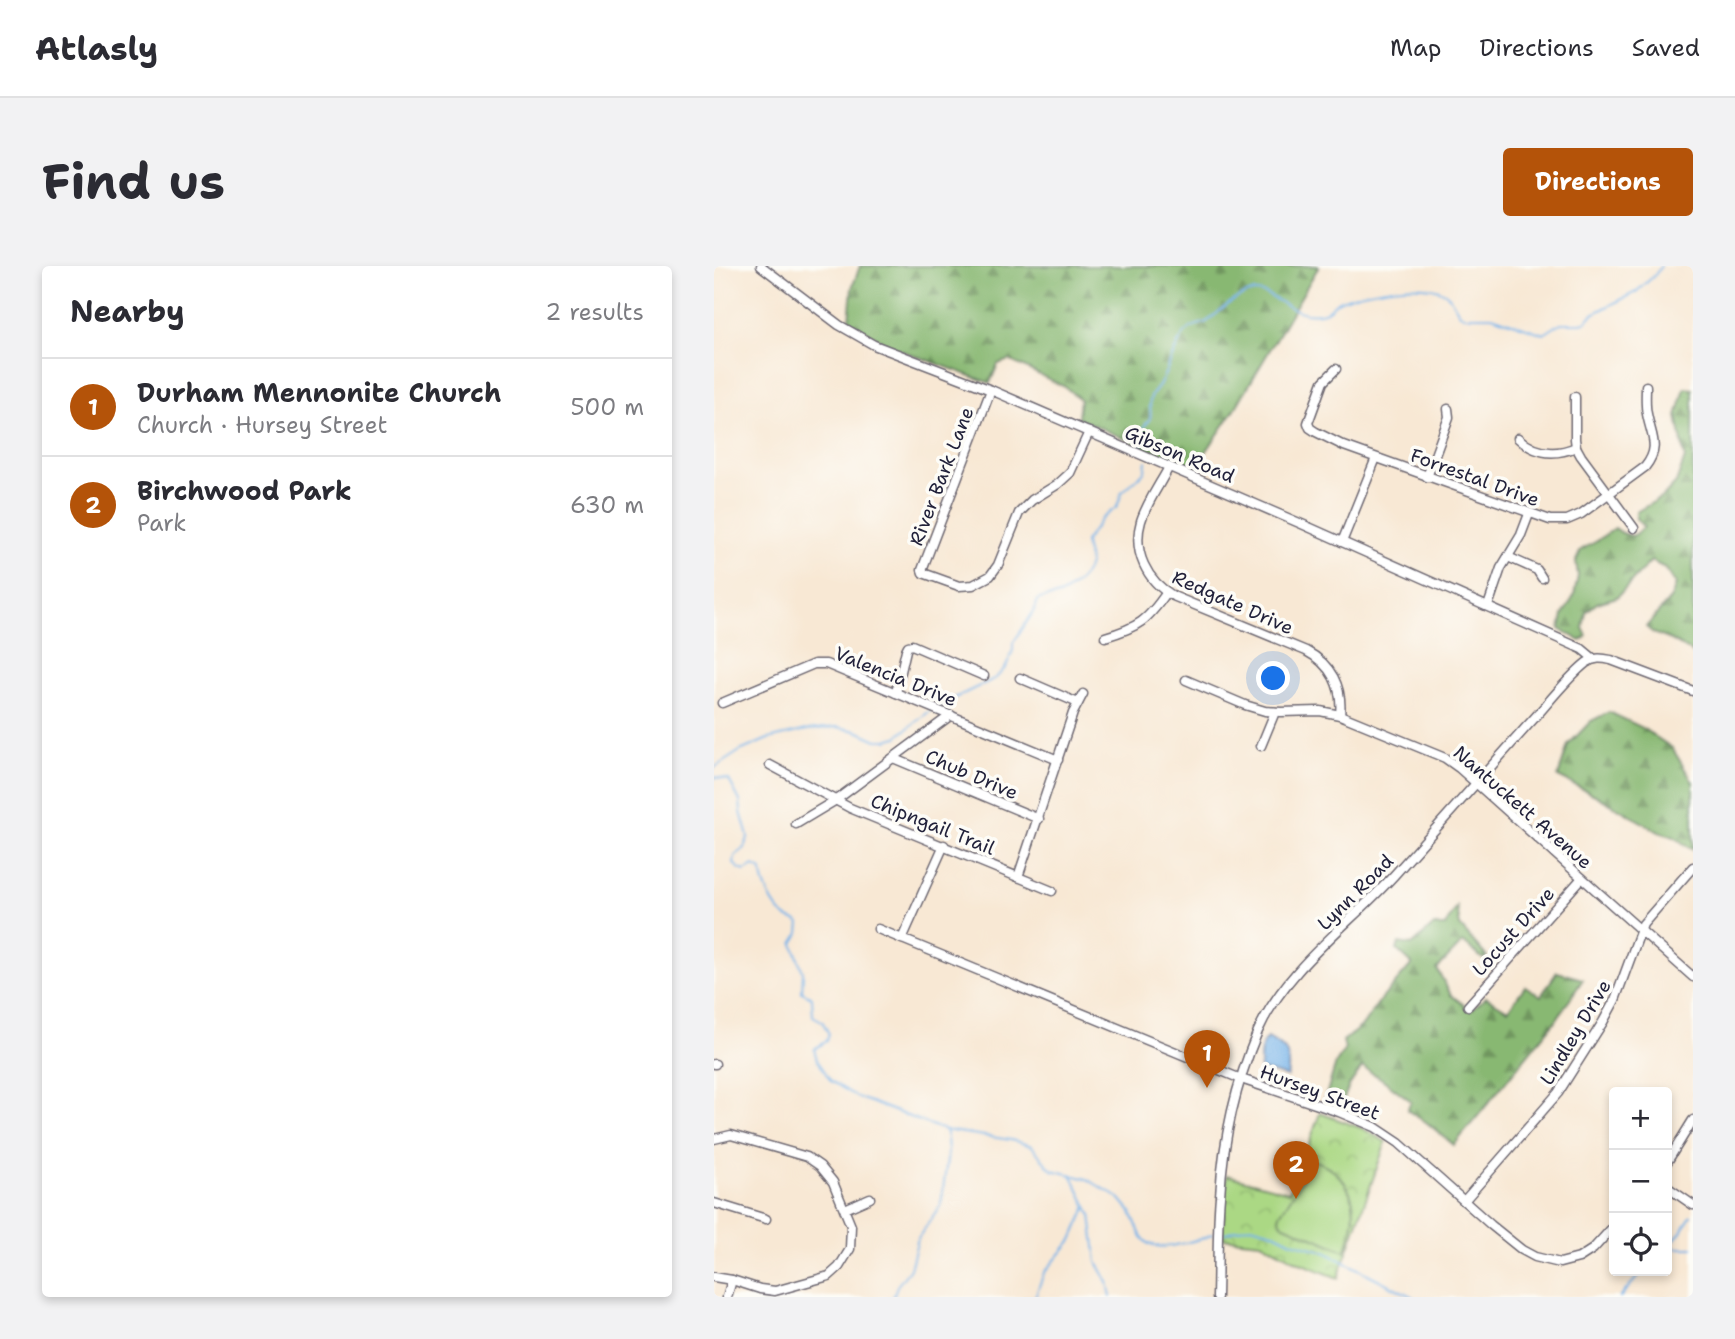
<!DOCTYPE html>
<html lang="en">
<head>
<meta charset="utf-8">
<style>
  :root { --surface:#fff; --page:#f2f2f3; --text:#2b2b33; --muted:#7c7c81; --line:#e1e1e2; --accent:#b45309 }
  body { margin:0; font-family:"Shantell Sans",sans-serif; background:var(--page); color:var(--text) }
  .controls { position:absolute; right:21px; bottom:21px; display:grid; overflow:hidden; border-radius:7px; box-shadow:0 4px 10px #0003 }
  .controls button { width:63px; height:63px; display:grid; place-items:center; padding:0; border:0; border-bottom:2px solid var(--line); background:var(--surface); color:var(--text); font:35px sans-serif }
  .you { position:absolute; left:560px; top:413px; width:24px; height:24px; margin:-18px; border:5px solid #fff; border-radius:50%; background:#1a73e8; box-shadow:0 0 0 10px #1a73e833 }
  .badge { display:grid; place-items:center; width:46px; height:46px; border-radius:50%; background:var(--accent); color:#fff; font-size:23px; font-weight:700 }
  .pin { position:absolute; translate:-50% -58px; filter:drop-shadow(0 2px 4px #0008) }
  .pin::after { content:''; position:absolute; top:37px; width:24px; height:21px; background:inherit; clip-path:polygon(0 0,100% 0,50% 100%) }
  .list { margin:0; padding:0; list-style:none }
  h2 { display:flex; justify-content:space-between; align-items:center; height:91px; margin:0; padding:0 28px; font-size:30px }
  h2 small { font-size:23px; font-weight:400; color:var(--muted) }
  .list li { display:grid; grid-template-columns:46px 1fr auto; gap:21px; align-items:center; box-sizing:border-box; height:98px; padding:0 28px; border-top:2px solid var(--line) }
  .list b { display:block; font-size:26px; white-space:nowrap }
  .list p { margin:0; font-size:23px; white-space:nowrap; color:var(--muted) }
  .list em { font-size:23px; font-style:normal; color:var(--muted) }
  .icon { flex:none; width:38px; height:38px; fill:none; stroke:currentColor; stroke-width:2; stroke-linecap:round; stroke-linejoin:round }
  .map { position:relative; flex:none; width:979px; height:1031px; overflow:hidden; border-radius:7px }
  header { display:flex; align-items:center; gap:42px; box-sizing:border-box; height:98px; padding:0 35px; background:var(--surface); border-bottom:2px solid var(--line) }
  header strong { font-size:33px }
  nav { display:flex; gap:38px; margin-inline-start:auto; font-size:24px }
  .intro { display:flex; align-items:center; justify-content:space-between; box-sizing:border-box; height:168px; padding:0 42px }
  h1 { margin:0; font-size:49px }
  .button { padding:18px 32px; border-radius:7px; background:var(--accent); color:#fff; font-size:24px; font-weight:700 }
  main { display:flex; gap:42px; padding:0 42px }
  aside { flex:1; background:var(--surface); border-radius:7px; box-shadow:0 4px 10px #0003 }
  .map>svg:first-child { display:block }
</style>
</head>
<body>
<header>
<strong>Atlasly</strong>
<nav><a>Map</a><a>Directions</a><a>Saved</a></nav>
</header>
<div class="intro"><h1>Find us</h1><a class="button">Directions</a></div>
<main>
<aside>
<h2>Nearby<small>2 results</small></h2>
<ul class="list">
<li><span class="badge">1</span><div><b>Durham Mennonite Church</b><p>Church · Hursey Street</p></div><em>500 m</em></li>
<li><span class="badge">2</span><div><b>Birchwood Park</b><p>Park</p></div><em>630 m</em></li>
</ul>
</aside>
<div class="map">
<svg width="979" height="1031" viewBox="0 0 979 1031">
  <defs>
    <pattern id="forest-firs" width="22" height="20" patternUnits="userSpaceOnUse" patternTransform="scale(1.75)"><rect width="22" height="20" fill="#88b872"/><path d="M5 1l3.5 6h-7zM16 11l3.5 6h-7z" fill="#6f955f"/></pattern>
    <pattern id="park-crowns" width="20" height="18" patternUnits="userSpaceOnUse" patternTransform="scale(1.75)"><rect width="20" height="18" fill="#abd884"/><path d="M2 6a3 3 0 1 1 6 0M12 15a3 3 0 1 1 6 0" fill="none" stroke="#93b973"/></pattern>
  </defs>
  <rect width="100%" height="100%" fill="#fdfcf7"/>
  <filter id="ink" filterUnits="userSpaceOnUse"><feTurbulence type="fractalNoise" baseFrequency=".0143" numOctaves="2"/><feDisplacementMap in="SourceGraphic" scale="14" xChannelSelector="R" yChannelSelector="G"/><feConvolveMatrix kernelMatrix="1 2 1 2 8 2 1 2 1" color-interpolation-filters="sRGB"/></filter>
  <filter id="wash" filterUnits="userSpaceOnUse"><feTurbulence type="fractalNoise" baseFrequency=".00686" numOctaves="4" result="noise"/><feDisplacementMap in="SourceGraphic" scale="28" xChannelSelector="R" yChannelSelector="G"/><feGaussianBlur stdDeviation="1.57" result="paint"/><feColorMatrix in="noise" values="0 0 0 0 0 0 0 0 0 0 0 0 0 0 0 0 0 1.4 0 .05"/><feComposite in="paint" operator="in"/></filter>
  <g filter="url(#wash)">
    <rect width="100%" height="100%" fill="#f8e8d4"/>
    <g fill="url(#forest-firs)" stroke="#556d56" stroke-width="2">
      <path d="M146,0H605L521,143L488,192L483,205L364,152L366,133L351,121L295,94L284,98L276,117L175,80L135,54L138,22Z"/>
      <path d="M971,122L979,123V387L957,374L939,367L932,361L957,332L962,318L949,301L937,295L903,331L883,337L872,346L869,362L873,370L867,375L846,363L849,349L860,330L864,310L862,295L867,284L883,275L901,262L908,267L919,270L930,261L922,253V246L950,230L962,217L971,192L963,150Z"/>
      <path d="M895,446L927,461L958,482L979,516V584L958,570L945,566L881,529L844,511L854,479L877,455Z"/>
      <path d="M743,641L746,660L773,691L769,693L749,676L723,703L737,729L757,744L772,731L794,744L811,720L827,730L843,706L869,713L843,753L740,879L712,856L693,844L697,835L668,813L648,801L635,820L627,840L611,833L622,797L631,783L629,775L649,759L664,737L698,698L683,684L685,677L698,679L719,660H731Z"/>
    </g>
    <path fill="url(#park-crowns)" stroke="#667d60" stroke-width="2" d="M606,847L647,862L672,876L624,1012L586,997L547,976L508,972L513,909L575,926L589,894Z"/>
    <path fill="#abd884" stroke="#667d60" stroke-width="2" d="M600,895C611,897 619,903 627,912C646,934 641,960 631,985L568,958L565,950Z"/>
    <path fill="#77b3e9" stroke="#4c6a92" stroke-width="2" d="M553,772C574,781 577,789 573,811L546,803C546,793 545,780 553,772Z"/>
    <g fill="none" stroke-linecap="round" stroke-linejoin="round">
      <g stroke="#77b3e9" stroke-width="2">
        <path d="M429,186C426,178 426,169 430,161C432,157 435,155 436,152C438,145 434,138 437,131C439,126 444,123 446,118C454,105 463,71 476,62C482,58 490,59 495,54C509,43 522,29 540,26C558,24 581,55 610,46C617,44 620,36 627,34C649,25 710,13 731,27C739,32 740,41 746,48L753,50H778L830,68L847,57H866L871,56L879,48L922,26L941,9L947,0"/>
        <path d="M222,441L282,412L292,401L299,384V377L320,345L324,334C331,330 338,332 345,329C356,324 374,310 375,297C375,290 371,283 371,276L387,253L403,241L408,226L428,208L431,204L432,195"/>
        <path d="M0,502L26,485L54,473L93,464L123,461L143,465L163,474H173L183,471L217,444"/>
        <path d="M0,511L15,514L26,535L27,546L34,571L31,582L21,590L20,598L26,603L31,605L39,600L48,604C47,616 60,643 70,649C74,653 81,654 86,657L85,667L79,678L89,706L88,726L98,731L99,750L108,755L115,768L113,775L100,783L103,794L117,815L143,831L230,864L297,874L318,880L333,899L339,904L373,913L405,932L417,946L428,972L435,978L447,981L458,980L487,973L499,968"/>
        <path d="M357,908L377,949L383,996L394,1016L397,1031"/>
        <path d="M511,967L537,960L556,965L578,976L609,985L699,1031"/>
        <path d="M956,979L962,982H979"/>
        <path d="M953,981L968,965L977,950"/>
        <path d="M179,1031L183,1020L196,1003L204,972L227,939L234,886L233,872L231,864"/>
        <path d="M321,1031L330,1007L358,974L372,942"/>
        <path d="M906,1031L929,1005"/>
      </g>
    </g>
  </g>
  <g filter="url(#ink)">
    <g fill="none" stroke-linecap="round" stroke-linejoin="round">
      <defs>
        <g id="minor">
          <path d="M47,0L125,59L160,79L277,124L590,259L868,383L880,393"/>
          <path d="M622,103L609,116L594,157L596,162L602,166L630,180L836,254H853L867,248L931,201C947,181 937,170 933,148C931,139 932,129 932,120"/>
          <path d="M277,124L208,304L209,307L245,320L259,319L276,310L284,299L305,247L318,234L344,218L356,207L375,166"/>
          <path d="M861,131V173L862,181L867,190L920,262"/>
          <path d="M804,172C821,188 841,190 862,181"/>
          <path d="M455,201C446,218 433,236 427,255C418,286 433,315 459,330L592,385C617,398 629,421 626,449"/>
          <path d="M713,211L735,151L734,143"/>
          <path d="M628,276L662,192"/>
          <path d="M794,291L823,304L828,312"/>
          <path d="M774,340L787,302L807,269L815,248"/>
          <path d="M391,371C425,361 433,355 453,326"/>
          <path d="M306,412L364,437"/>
          <path d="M472,414L531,439L551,445L567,446L606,445L626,449L731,492L745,502L979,711"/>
          <path d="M182,427L192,384L194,380L198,379L270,410"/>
          <path d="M8,437L100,398H112L344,494"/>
          <path d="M547,480L561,446"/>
          <path d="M179,492L325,553"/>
          <path d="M56,499L136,542L338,625"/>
          <path d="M82,558L122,534L237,449"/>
          <path d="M304,611L359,447L369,428"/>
          <path d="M164,663L527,813L625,846L661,861L685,877L777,959L808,984L821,991L846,997L865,992L879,983L900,960"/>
          <path d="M188,673L230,579"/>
          <path d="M754,740L868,612"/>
          <path d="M0,798H1"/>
          <path d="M0,873L17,869L93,891L106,900L119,916L137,960L136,983L125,1001L115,1010L61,1025L46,1023L18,1014L0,1011"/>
          <path d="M953,896L979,854"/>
          <path d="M953,921L979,939"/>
          <path d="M750,935L844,827L889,756L901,734L929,658L979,601"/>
          <path d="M0,937L52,953"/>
          <path d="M131,943L156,932"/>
          <path d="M13,1031L18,1014"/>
          <path d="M503,1031C504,997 503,964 506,930C509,874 522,817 544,765C573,700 637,658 683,606C727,557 770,508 814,459C832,440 852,413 872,397C881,391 888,392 897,394L979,425"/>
        </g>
      </defs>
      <use href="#minor" stroke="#6d6771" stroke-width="11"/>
      <use href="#minor" stroke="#fff" stroke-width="8"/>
    </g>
  </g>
  <g text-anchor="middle" stroke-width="7" stroke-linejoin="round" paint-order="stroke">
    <g font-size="19" fill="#22223b" stroke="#fdfcf7">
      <text transform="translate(466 188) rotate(23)" y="7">Gibson Road</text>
      <text transform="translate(227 210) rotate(-69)" y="7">River Bark Lane</text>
      <text transform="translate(761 211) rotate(20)" y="7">Forrestal Drive</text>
      <text transform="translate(519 336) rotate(24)" y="7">Redgate Drive</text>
      <text transform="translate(182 410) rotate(22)" y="7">Valencia Drive</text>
      <text transform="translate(258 508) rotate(23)" y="7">Chub Drive</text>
      <text transform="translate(809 541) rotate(41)" y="7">Nantuckett Avenue</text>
      <text transform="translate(219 558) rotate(22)" y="7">Chipngail Trail</text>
      <text transform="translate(641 626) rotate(-45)" y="7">Lynn Road</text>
      <text transform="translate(799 665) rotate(-48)" y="7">Locust Drive</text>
      <text transform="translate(861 766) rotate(-59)" y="7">Lindley Drive</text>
      <text transform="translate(606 826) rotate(20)" y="7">Hursey Street</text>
    </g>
  </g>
</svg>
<div class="controls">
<button>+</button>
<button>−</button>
<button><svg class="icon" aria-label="locate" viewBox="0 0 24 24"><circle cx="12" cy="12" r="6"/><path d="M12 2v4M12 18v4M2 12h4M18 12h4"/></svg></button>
</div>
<div class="you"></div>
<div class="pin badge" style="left:493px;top:822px">1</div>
<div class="pin badge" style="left:582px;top:933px">2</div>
</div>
</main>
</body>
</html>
